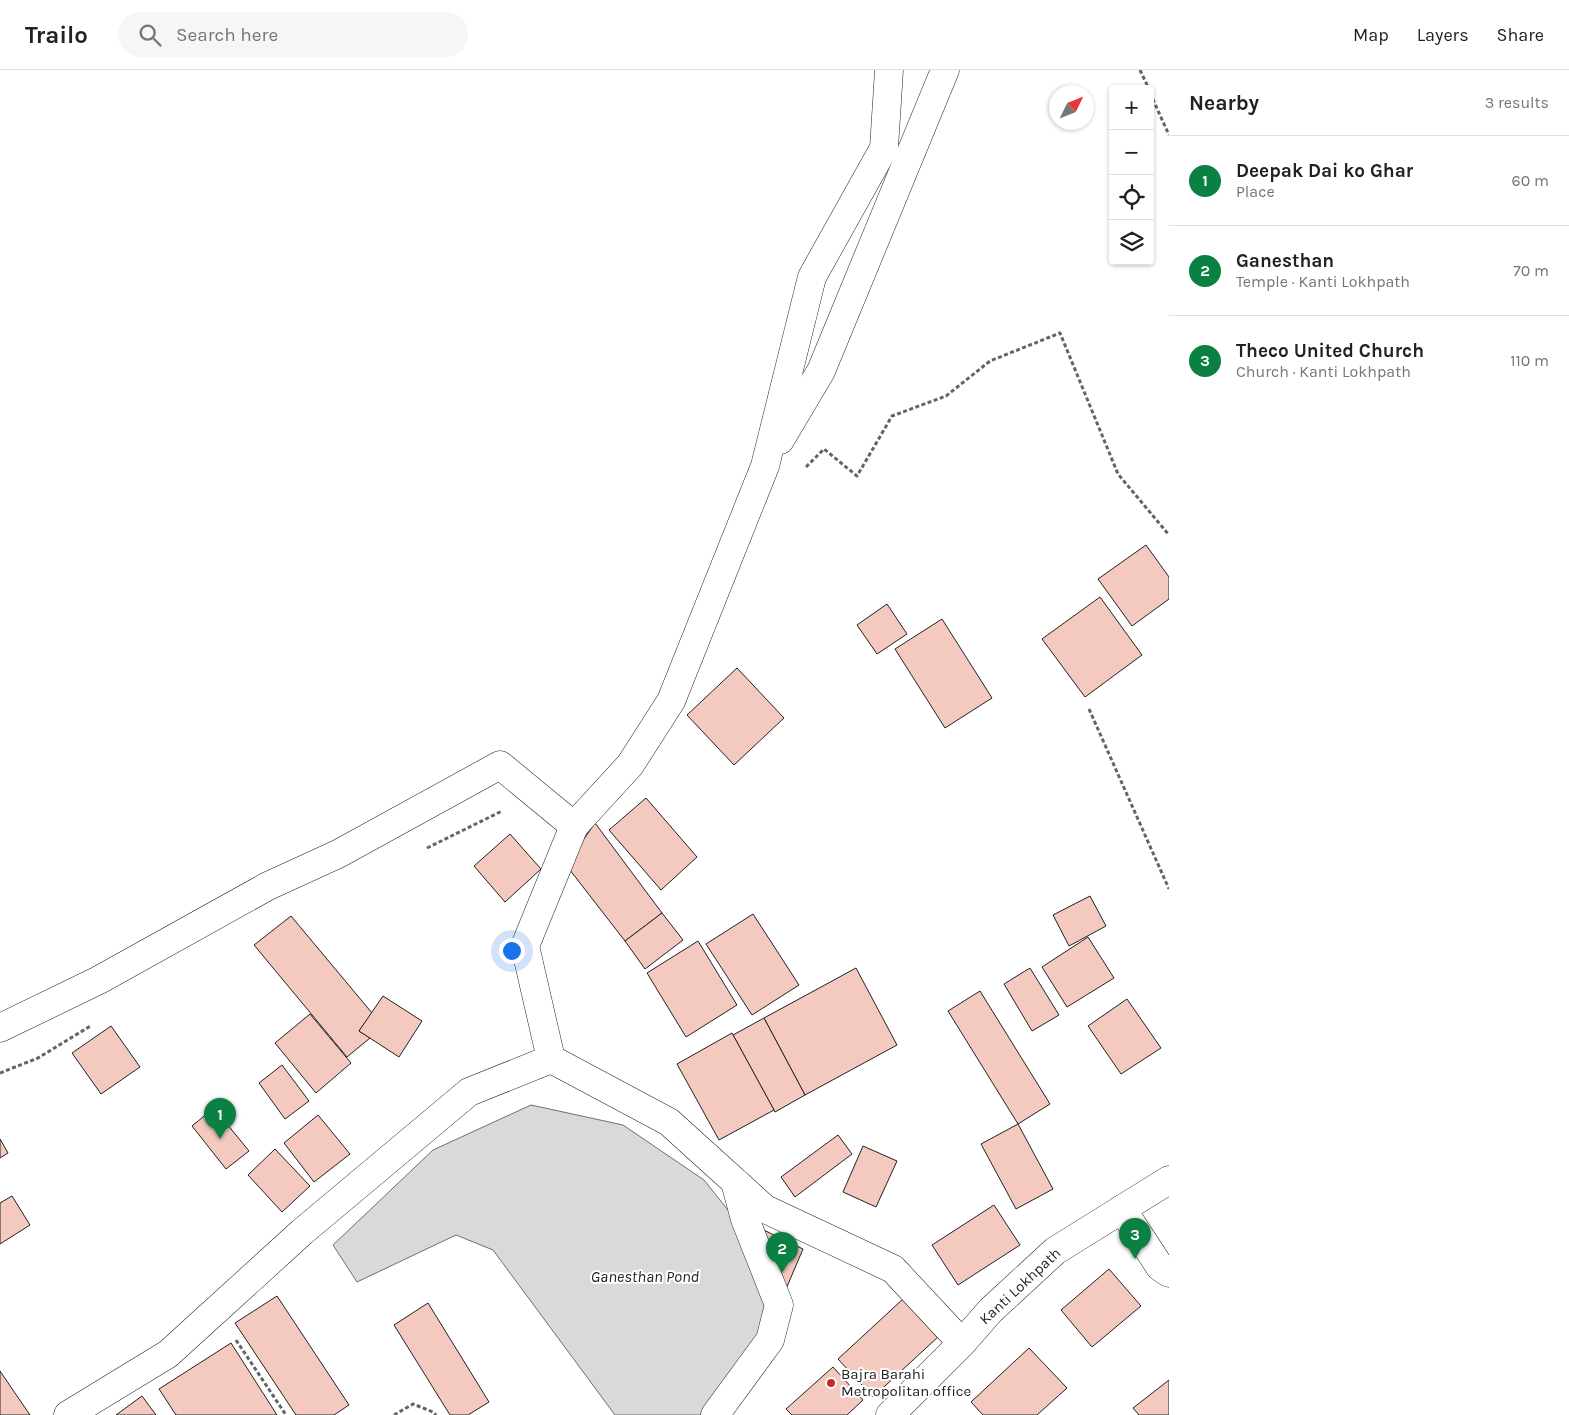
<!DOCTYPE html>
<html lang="en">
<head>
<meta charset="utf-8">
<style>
  :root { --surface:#fff; --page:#f6f6f6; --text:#222; --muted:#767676; --line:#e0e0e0; --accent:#0b8043 }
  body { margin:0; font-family:Karla,sans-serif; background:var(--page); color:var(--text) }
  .controls { position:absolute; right:15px; top:15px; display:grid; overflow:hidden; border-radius:5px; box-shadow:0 1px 4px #0004 }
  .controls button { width:45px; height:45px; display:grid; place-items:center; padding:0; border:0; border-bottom:1px solid var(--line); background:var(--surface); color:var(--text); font:25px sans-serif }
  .compass { position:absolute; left:1049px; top:15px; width:45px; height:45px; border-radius:50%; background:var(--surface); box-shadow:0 1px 4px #0004; rotate:47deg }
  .you { position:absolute; left:511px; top:880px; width:18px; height:18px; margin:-12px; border:4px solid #fff; border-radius:50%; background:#1a73e8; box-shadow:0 0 0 8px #1a73e833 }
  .badge { display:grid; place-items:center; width:32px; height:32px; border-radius:50%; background:var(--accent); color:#fff; font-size:16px; font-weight:700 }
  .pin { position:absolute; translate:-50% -41px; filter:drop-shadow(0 1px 2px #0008) }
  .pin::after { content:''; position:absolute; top:26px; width:18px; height:15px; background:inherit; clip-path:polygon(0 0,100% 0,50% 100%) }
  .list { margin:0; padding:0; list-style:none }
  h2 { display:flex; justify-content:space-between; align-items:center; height:65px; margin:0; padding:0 20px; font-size:21px }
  h2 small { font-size:16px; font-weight:400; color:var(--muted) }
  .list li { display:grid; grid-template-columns:32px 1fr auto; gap:15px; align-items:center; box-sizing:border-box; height:90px; padding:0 20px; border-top:1px solid var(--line) }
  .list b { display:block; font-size:19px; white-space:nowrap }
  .list p { margin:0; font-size:16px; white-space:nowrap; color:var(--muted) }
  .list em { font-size:16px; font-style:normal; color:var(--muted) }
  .icon { flex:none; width:28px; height:28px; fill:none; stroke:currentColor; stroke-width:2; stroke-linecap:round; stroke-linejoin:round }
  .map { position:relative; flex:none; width:1169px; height:1345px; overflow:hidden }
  header { display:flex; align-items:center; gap:30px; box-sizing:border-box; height:70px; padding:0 25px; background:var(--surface); border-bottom:1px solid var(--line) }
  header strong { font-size:24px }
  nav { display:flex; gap:28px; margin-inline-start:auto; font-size:18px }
  .search { width:350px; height:45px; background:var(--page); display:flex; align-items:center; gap:12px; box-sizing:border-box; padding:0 18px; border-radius:28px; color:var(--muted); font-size:19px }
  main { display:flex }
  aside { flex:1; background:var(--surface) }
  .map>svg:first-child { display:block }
</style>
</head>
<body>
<header>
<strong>Trailo</strong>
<div class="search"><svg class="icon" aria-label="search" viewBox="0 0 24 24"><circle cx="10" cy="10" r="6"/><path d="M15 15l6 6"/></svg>Search here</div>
<nav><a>Map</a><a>Layers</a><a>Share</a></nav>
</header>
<main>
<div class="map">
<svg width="1169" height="1345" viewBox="0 0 1169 1345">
  <rect width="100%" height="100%" fill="#fff"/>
  <path fill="#d9d9d9" stroke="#6f6f6f" d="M531,1035L623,1055L704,1110L740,1155L771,1236L763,1264L707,1345H615L493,1180L456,1165L357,1212L333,1175L433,1080Z"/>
  <g fill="#f3c9c0" stroke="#222">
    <path d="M1146,475L1169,507V529L1132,556L1098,509Z"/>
    <path d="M1100,527L1142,585L1085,627L1042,569Z"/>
    <path d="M887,534L907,564L877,584L857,555Z"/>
    <path d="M942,549L992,628L945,658L895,579Z"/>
    <path d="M737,598L784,648L734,695L687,645Z"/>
    <path d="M646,728L697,787L661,820L609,760Z"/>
    <path d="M595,753L662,843L625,871L566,795Z"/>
    <path d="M510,764L541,799L505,832L474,796Z"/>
    <path d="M1090,826L1106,856L1069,876L1053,845Z"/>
    <path d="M662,843L683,870L645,899L625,871Z"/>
    <path d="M753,844L799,915L752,945L706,874Z"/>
    <path d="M291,846L372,943L359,961L370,968L347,987L254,875Z"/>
    <path d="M1088,867L1114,908L1067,937L1042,897Z"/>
    <path d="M698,871L737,935L686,967L647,903Z"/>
    <path d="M856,898L897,975L805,1025L764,948Z"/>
    <path d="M1030,898L1059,945L1032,961L1004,914Z"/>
    <path d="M980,921L1050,1034L1018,1054L948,941Z"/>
    <path d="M383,926L422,951L399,987L359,961Z"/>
    <path d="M1127,929L1161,978L1121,1004L1088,956Z"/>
    <path d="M310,944L351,993L316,1023L275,973Z"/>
    <path d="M764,948L805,1025L775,1042L733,965Z"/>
    <path d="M111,956L140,997L101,1024L72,983Z"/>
    <path d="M732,963L774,1040L719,1070L677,994Z"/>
    <path d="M282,995L309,1031L285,1049L259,1013Z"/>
    <path d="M214,1038L249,1081L226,1099L192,1056Z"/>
    <path d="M318,1045L350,1084L314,1112L284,1073Z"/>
    <path d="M1018,1054L1053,1119L1016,1139L981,1074Z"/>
    <path d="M838,1065L852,1084L795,1127L781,1107Z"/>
    <path d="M0,1069L8,1083L0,1088Z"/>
    <path d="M863,1076L897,1091L876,1137L843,1122Z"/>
    <path d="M275,1079L310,1116L282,1142L248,1105Z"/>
    <path d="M12,1126L30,1155L0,1174V1133Z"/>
    <path d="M994,1135L1020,1175L958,1215L932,1175Z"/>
    <path d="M749,1153L803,1179L783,1226Z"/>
    <path d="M1109,1199L1141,1236L1092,1277L1061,1240Z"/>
    <path d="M277,1226L349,1335L334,1345H296L235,1253Z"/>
    <path d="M903,1229L938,1267L873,1327L838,1289Z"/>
    <path d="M428,1233L489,1332L468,1345H450L394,1255Z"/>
    <path d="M231,1273L277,1345H176L159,1319Z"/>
    <path d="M1029,1278L1067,1318L1037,1345H983L971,1332Z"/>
    <path d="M833,1297L863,1330L847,1345H792L786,1339Z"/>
    <path d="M0,1301L30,1345H0Z"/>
    <path d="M1169,1310V1345H1139L1133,1338Z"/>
    <path d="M142,1326L156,1345H116Z"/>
  </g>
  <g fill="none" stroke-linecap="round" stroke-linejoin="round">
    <defs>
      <g id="street">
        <path d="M889,0L884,78L812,207L765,396L671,631L630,695L574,756L525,876L551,989L669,1052L765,1139L893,1199L962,1273"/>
        <path d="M780,370L821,301L945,0"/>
        <path d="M0,958L99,910L268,816L338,784L500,695L574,756"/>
        <path d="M1122,1139L1160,1197L1169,1203"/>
        <path d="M68,1345L168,1284L302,1162L469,1022L551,989"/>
        <path d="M715,1345L770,1270L779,1235L745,1149L735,1112"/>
      </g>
      <path id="primary" d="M890,1345L962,1273L991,1240L1055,1181L1169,1110"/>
    </defs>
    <use href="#street" stroke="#222" stroke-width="29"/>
    <use href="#primary" stroke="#222" stroke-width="29"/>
    <g stroke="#646464" stroke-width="3" stroke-dasharray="4 2.5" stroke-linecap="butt">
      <path d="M1140,0L1149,19"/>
      <path d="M1150,23L1169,65"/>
      <path d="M806,397L824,379L857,406L892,346L946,326L990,291L1060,263L1118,404L1169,465"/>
      <path d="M1089,639L1169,819"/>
      <path d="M427,778L502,741"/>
      <path d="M0,1003L38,988L92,955"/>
      <path d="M236,1270L286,1345"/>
      <path d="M394,1345L413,1334L433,1342L436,1345"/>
    </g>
    <use href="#street" stroke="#fff" stroke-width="28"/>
    <use href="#primary" stroke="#fff" stroke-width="28"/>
  </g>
  <circle fill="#c62828" stroke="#fff" stroke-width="2" cx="831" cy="1313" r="5"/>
  <g text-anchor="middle" stroke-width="4" stroke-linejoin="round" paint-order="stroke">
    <g font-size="15" fill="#222" stroke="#fff">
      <text transform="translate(1020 1216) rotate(-43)" y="5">Kanti Lokhpath</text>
    </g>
    <g font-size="15" fill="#222" stroke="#fff" text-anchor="start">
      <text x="841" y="1309">Bajra Barahi<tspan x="841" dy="17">Metropolitan office</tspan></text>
    </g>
    <g font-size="16" font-style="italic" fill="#222" stroke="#fff">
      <text x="645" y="1212">Ganesthan Pond</text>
    </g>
  </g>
</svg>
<div class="controls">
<button>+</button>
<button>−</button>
<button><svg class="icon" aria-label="locate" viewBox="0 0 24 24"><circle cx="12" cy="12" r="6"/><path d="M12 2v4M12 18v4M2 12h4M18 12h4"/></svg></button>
<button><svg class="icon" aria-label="layers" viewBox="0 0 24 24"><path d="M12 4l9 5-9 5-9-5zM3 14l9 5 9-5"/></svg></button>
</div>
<svg class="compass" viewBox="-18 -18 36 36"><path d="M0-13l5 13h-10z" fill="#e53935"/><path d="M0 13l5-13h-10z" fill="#767676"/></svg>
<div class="you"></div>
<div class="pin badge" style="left:220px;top:1069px">1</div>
<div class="pin badge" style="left:782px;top:1203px">2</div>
<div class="pin badge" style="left:1135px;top:1189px">3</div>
</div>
<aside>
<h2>Nearby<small>3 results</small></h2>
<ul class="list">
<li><span class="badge">1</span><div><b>Deepak Dai ko Ghar</b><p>Place</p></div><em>60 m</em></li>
<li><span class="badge">2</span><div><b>Ganesthan</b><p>Temple · Kanti Lokhpath</p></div><em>70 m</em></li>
<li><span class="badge">3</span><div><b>Theco United Church</b><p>Church · Kanti Lokhpath</p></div><em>110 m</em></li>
</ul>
</aside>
</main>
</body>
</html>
